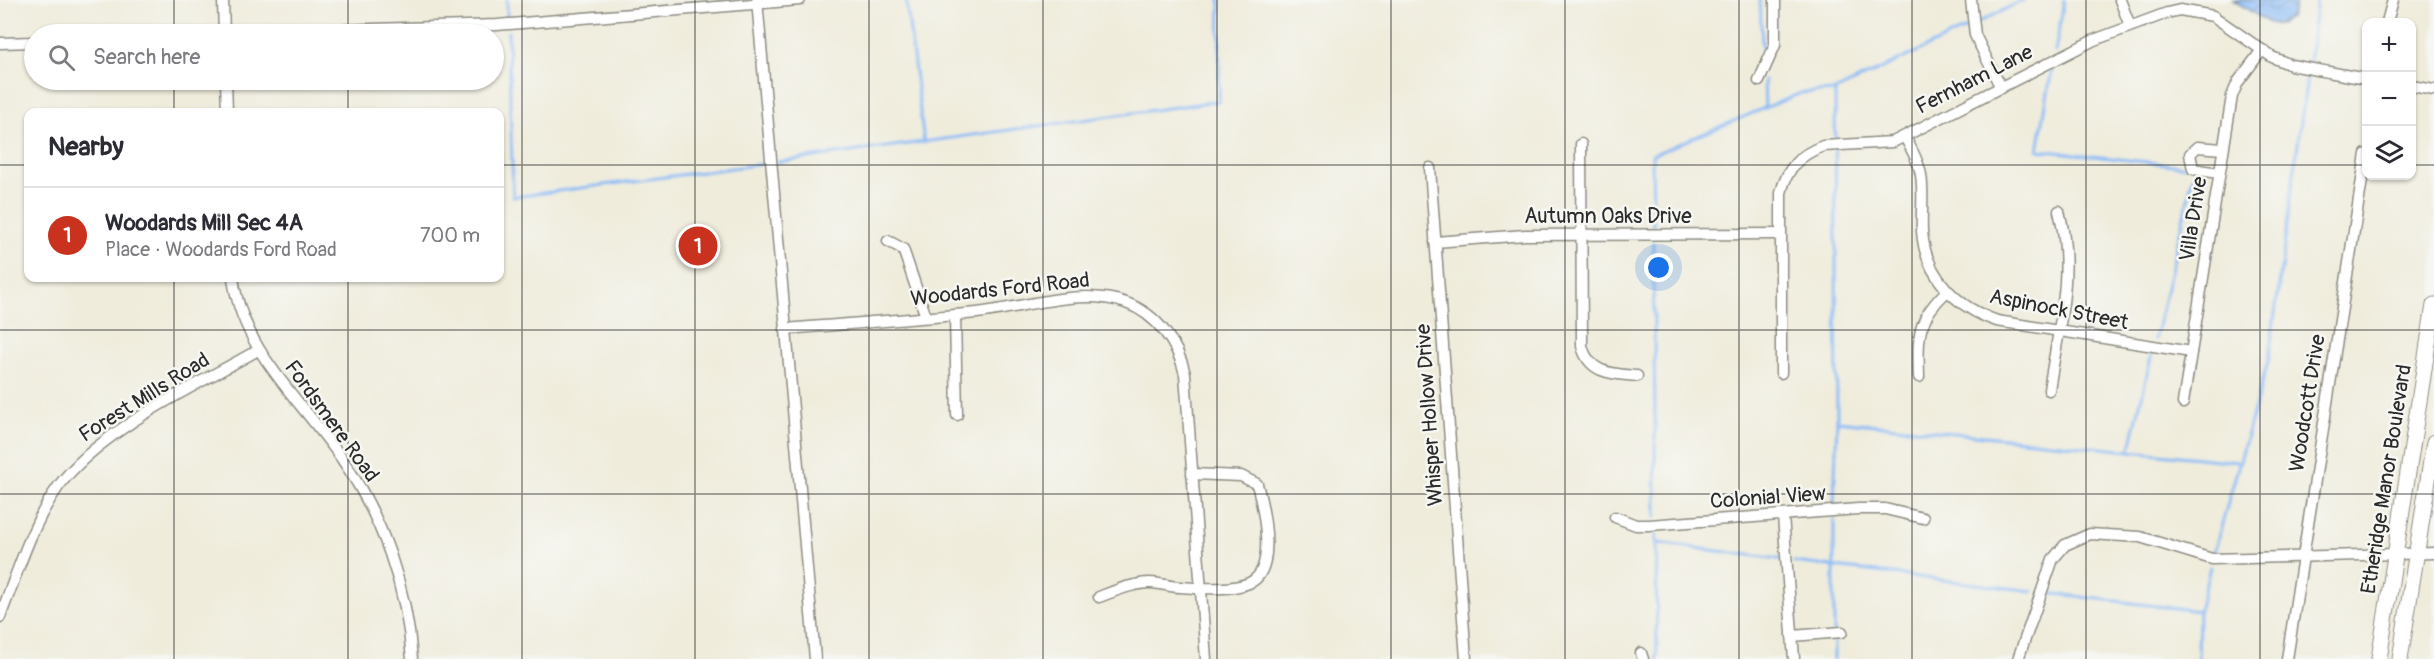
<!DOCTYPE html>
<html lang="en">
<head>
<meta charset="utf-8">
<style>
  :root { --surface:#fff; --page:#f7f7f7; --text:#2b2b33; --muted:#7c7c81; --line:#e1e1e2; --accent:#c8321e }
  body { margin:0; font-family:Pangolin,sans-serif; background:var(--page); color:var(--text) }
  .controls { position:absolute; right:18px; top:18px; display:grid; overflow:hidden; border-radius:12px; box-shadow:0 2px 4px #0004 }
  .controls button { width:54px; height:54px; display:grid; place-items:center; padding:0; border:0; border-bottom:2px solid var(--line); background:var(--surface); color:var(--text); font:30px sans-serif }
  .you { position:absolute; left:1659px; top:268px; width:21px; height:21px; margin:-15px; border:4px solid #fff; border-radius:50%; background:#1a73e8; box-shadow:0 0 0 9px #1a73e833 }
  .badge { display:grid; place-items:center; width:39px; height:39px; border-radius:50%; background:var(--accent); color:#fff; font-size:20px; font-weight:700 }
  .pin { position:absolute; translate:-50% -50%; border:3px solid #fff; box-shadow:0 2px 6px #0006 }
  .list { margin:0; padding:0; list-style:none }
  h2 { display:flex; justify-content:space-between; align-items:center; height:78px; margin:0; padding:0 24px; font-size:26px }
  h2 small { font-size:20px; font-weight:400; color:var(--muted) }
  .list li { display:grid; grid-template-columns:39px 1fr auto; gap:18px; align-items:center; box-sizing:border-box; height:96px; padding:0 24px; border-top:2px solid var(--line) }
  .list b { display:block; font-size:22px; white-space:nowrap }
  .list p { margin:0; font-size:20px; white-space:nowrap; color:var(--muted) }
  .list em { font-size:20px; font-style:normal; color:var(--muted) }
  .icon { flex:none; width:33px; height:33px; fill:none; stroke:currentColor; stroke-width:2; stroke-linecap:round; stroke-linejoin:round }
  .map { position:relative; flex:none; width:2434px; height:659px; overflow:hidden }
  .search { position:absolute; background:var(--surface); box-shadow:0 2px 4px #0004; left:24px; top:24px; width:480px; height:66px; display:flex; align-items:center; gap:15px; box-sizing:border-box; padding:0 21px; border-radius:33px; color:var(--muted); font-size:22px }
  .panel { position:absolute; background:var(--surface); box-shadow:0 2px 4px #0004; left:24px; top:108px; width:480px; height:174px; border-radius:12px }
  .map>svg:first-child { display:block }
</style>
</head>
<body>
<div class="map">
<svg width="2434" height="659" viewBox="0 0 2434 659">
  <defs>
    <pattern id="water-waves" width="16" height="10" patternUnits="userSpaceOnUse" patternTransform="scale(1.5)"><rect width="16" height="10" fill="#8abaf6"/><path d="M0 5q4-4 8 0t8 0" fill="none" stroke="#7197c7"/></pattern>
  </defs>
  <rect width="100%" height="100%" fill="#f6f6f2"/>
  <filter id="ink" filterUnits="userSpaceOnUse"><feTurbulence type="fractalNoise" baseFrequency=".0167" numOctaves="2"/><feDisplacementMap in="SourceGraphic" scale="12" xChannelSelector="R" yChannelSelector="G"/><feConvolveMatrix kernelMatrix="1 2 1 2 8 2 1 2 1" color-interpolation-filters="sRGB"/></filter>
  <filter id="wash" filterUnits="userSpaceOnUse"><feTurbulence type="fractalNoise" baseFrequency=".008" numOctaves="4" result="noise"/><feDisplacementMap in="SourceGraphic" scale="24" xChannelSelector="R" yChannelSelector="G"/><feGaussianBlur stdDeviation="1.35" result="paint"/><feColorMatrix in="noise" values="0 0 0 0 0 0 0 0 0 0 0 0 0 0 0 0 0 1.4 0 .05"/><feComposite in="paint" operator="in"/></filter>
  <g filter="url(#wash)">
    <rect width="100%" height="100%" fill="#efecdb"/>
    <path fill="url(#water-waves)" stroke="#5a7290" stroke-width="1.5" d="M2233,0H2297L2291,17L2281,24L2269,23Z"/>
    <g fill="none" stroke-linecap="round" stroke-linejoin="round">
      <g stroke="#8abaf6" stroke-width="3">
        <path d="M507,0V17"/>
        <path d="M906,0L924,143"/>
        <path d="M1760,0L1763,61"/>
        <path d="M1977,23L2024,0"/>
        <path d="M508,32L513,197L763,164"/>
        <path d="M2055,52L2064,0"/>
        <path d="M2309,62L2317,0"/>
        <path d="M2052,69L2038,150L2183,166"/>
        <path d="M1764,80L1765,108"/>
        <path d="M778,162L1219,101L1220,0"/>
        <path d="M1653,227L1652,155L1801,93L1835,91L1971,26"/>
        <path d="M1653,243L1656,517"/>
        <path d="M2155,339L2193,177"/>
        <path d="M1837,421L2238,462"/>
        <path d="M2130,448L2152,353"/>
        <path d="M1834,504L1837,421L1835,91"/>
        <path d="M1656,532L1657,659"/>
        <path d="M1657,543L1779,559"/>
        <path d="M2214,552L2269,358L2307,77"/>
        <path d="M1794,562L2033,591"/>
        <path d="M2048,593L2199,611"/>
        <path d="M1834,659V519"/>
        <path d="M2198,659L2199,611L2210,567"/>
      </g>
    </g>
  </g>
  <g filter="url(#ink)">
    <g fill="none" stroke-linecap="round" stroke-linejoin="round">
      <defs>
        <g id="minor">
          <path d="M223,0L224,34"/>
          <path d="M757,0L815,659"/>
          <path d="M1971,0L1975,35L2001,88"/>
          <path d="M2120,0L2130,26"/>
          <path d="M2387,22L2393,0"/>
          <path d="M215,34L497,25L800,0"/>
          <path d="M0,43L34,42"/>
          <path d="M226,80L227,112"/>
          <path d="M1759,81L1775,45V0"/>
          <path d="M2412,86L2434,90"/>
          <path d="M1905,137C1911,149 1919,161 1921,175C1924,193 1921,213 1922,231C1925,276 1956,307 1997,321L2191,352"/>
          <path d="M1581,144L1582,346C1589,374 1613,374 1637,376"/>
          <path d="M1430,168L1466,659"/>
          <path d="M2219,173L2193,169L2190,154L2197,147L2223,149"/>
          <path d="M888,241L903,249L926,317"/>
          <path d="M1435,242L1525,235L1780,234"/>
          <path d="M233,278C243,353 301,399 342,459C382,517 407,588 412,659"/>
          <path d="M955,315L957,415"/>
          <path d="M785,329C849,324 913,319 977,313C1024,308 1080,287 1126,303C1157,314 1178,344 1185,374L1206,659"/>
          <path d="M1781,373V193C1787,168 1799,155 1823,146L1893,142L2094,40L2167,13L2180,10L2213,16L2272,57L2291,65L2366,79"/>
          <path d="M1919,377C1918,337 1916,320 1947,291"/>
          <path d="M2049,390C2058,329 2075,272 2059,211"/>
          <path d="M2183,403L2232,96L2238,82L2262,50"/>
          <path d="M1783,516L1794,659"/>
          <path d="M1615,517L1636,525H1649L1858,509H1885L1923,518"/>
          <path d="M1099,597C1115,591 1131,584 1148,583C1158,582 1169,587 1180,587C1200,588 1230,591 1249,583C1278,571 1263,507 1257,484L1241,476L1192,474"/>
          <path d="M0,617C17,574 31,525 58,487C100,429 196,386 258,350"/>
          <path d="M1792,636L1842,632"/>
          <path d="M1641,653L1643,659"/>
          <path d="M2018,659L2053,559L2065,545L2090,534L2140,537L2212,559L2434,553"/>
          <path d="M2287,659L2366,154"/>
        </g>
        <g id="secondary">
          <path d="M2379,659L2434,305"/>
          <path d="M2400,659L2434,442"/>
        </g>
      </defs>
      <use href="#minor" stroke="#8d8c83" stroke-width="13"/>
      <use href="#secondary" stroke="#8d8c83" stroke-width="17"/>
      <use href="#minor" stroke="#fff" stroke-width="10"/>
      <use href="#secondary" stroke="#fff" stroke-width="15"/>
    </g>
  </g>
  <path fill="none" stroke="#2b2b2b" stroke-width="1.5" stroke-opacity="0.55" d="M174,0V34M348,0V34M522,0V659M695,0V659M869,0V659M1043,0V659M1217,0V659M1391,0V659M1565,0V659M1739,0V659M1912,0V659M2086,0V659M2260,0V659M174,80V112M348,80V112M0,165H28M500,165H2366M2412,165H2434M174,278V659M348,278V659M0,330H2434M0,494H2434"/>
  <g text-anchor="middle" stroke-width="5" stroke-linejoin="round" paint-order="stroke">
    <g font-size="21" fill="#2b2b2b" stroke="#f6f6f2">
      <text transform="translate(1974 79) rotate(-27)" y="7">Fernham Lane</text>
      <text x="1608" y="223">Autumn Oaks Drive</text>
      <text transform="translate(2193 219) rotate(-81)" y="7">Villa Drive</text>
      <text transform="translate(1000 289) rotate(-6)" y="7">Woodards Ford Road</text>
      <text transform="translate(2059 309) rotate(11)" y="7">Aspinock Street</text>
      <text transform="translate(144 397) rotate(-32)" y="7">Forest Mills Road</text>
      <text transform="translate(2307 403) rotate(-81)" y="7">Woodcott Drive</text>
      <text transform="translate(1429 415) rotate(-94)" y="7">Whisper Hollow Drive</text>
      <text transform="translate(332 421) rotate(54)" y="7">Fordsmere Road</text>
      <text transform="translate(2386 479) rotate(-81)" y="7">Etheridge Manor Boulevard</text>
      <text transform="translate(1768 497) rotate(-4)" y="7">Colonial View</text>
    </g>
  </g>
</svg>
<div class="controls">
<button>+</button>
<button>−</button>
<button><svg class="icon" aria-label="layers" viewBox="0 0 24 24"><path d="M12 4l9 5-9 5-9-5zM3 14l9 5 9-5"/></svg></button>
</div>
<div class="you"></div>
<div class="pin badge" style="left:698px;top:246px">1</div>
<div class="search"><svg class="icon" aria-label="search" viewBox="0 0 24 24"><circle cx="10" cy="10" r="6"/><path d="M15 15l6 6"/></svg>Search here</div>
<section class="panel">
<h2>Nearby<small></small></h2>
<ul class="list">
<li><span class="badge">1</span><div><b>Woodards Mill Sec 4A</b><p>Place · Woodards Ford Road</p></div><em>700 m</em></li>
</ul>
</section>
</div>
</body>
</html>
